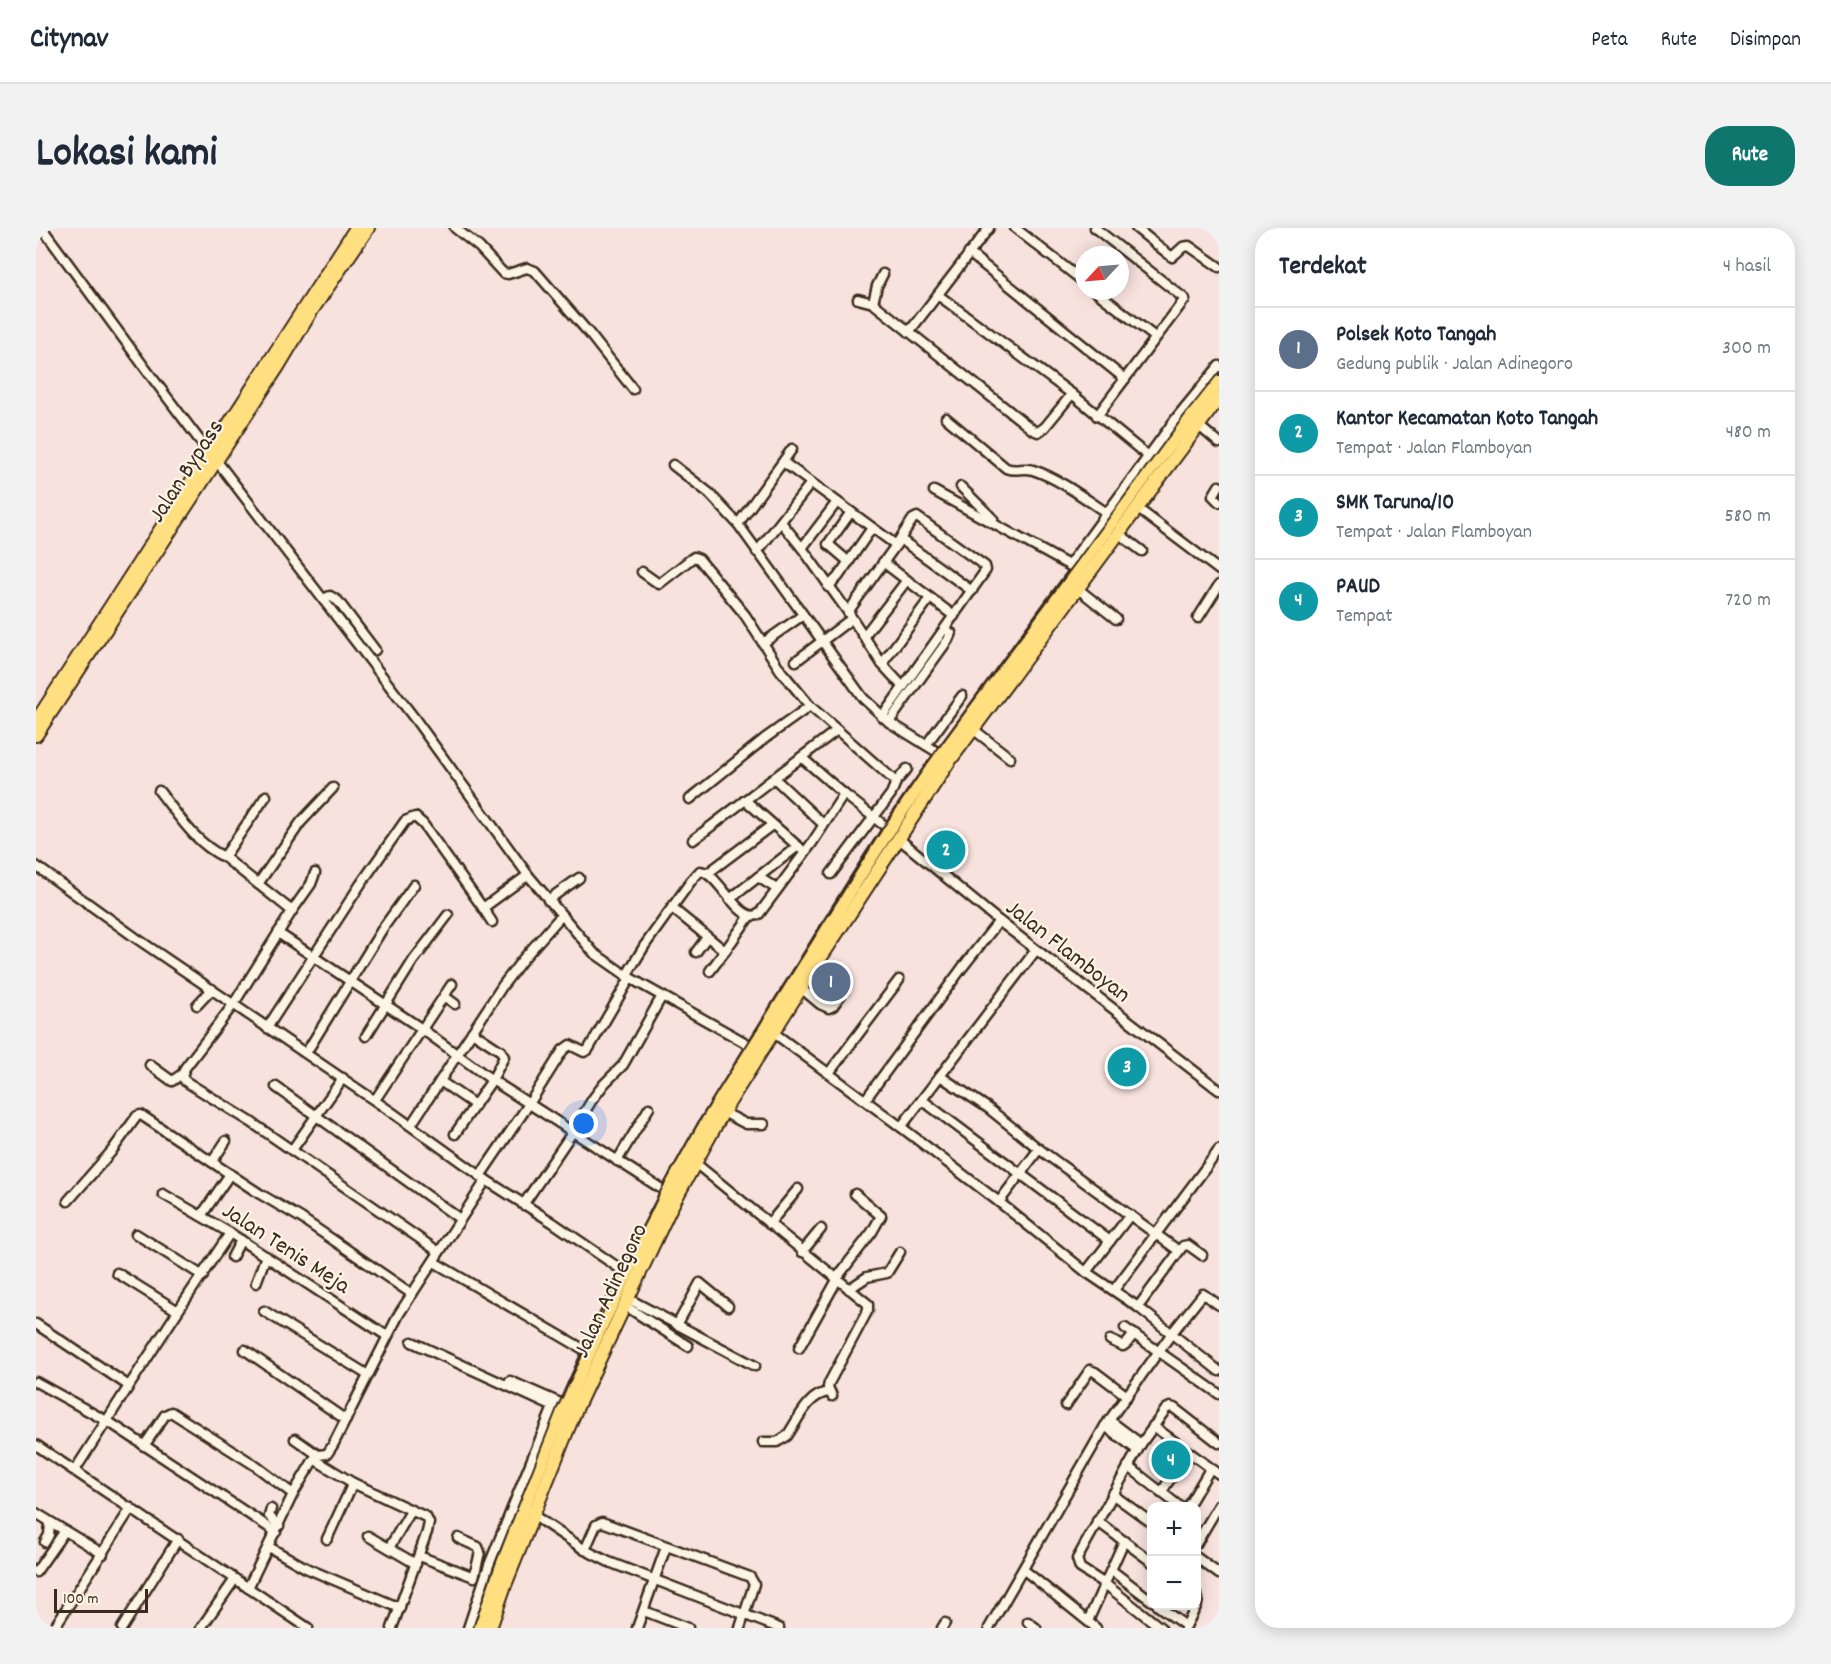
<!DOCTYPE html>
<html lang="id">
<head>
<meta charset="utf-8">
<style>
  :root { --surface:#fff; --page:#f2f2f3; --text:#1f2937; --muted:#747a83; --line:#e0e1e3; --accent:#0f766e }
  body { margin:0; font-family:Dekko,sans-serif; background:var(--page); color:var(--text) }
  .controls { position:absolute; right:18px; bottom:18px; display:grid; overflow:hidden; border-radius:12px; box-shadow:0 3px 15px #0003 }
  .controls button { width:54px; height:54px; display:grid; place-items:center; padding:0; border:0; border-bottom:2px solid var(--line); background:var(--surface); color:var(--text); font:30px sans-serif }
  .compass { position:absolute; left:1039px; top:18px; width:54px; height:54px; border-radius:50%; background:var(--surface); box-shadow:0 3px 15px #0003; rotate:244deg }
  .scale { position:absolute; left:18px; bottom:15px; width:94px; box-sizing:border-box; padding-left:6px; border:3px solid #3b2a1e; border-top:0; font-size:16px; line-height:21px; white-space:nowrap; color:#3b2a1e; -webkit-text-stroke:4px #fcf5e5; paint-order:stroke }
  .you { position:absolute; left:548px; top:896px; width:21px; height:21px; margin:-15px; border:4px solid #fff; border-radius:50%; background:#1a73e8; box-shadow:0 0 0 9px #1a73e833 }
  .badge { display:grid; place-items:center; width:39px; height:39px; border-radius:50%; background:var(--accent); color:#fff; font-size:20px; font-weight:700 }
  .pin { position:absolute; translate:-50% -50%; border:3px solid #fff; box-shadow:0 2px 6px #0006 }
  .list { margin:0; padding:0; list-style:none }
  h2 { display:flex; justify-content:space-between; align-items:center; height:78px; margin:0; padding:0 24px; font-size:26px }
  h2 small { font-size:20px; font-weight:400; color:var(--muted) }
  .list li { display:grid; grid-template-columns:39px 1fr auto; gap:18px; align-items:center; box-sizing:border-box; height:84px; padding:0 24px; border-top:2px solid var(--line) }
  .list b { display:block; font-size:22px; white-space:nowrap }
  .list p { margin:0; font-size:20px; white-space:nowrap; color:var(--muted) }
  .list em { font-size:20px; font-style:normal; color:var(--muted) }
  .map { position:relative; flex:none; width:1183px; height:1400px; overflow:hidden; border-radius:24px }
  header { display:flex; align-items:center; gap:36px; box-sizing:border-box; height:84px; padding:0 30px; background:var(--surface); border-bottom:2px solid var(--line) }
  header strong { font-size:28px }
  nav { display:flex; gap:33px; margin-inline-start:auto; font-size:21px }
  .intro { display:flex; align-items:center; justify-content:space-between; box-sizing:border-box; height:144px; padding:0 36px }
  h1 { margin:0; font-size:42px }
  .button { padding:15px 27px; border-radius:24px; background:var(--accent); color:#fff; font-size:21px; font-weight:700 }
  main { display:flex; gap:36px; padding:0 36px }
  aside { flex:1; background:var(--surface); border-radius:24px; box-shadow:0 3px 15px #0003 }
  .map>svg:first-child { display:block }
</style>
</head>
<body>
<header>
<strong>Citynav</strong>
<nav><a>Peta</a><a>Rute</a><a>Disimpan</a></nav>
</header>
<div class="intro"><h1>Lokasi kami</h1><a class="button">Rute</a></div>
<main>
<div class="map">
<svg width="1183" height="1400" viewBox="0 0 1183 1400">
  <rect width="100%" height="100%" fill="#f8e2de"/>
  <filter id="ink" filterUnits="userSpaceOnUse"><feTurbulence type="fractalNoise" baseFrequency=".0167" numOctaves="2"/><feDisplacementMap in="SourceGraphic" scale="12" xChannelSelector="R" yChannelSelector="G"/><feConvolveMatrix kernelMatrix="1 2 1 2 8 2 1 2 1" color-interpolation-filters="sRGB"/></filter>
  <g filter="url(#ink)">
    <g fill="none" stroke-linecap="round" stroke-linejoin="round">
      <defs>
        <g id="minor">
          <path d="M6,0L112,144L174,226"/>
          <path d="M419,0L443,19L467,45L472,46L491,40L499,43L552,104L597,161"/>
          <path d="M979,0L1048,54"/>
          <path d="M1059,0L1149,71L1061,188"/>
          <path d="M1100,0L1136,29L1147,19L1153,18L1183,39"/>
          <path d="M933,25L1089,151"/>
          <path d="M1059,63L1119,109"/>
          <path d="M902,67L1036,166L1113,229"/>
          <path d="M822,71L837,75L997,202L1002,204L1009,199L1036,166"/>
          <path d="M837,75L841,58L847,46"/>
          <path d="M873,104L953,0"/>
          <path d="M910,190L970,240C979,244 988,239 997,242C1024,251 1048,270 1071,285"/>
          <path d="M1162,197L1183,215"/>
          <path d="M180,232L379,491L492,647L558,725L594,750L717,819"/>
          <path d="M747,234L860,317L812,384"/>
          <path d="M637,237L673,265L702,296L827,470L853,494L906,527"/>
          <path d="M1183,258L1177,268L1183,274"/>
          <path d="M925,259L957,291"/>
          <path d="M898,263L1038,340"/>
          <path d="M1101,280L1183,342"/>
          <path d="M745,294L766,320L812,384L846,436L867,459"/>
          <path d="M702,296L756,221"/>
          <path d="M1082,305L1106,323"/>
          <path d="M864,311L936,363"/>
          <path d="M766,320L801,274"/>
          <path d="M721,324L775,255"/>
          <path d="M813,334L792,316L815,284"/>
          <path d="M847,334L918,388"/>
          <path d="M1033,337L1141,189L1183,138"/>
          <path d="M606,344L623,356L655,331L658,329L663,331L709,387L727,415L767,387"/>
          <path d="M792,359L802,349L836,300"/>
          <path d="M1041,360L1080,391"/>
          <path d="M287,371L294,368L302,373L339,422"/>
          <path d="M1162,390L1183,357"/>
          <path d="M828,408L871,352"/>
          <path d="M727,415L745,443L774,478L860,554L855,566L795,646"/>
          <path d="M760,433L815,391"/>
          <path d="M846,436L894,370"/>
          <path d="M846,489L950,342L949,338L881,289L877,291L860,317"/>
          <path d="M853,494L912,412L915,405L909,401"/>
          <path d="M937,501L974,530"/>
          <path d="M890,517L926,468"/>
          <path d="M765,529L808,566L854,602"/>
          <path d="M738,550L787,596"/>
          <path d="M860,554L871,541"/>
          <path d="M123,563C142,587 160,616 188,629L256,683"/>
          <path d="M654,571L728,511L774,478"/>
          <path d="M709,572L765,621"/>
          <path d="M862,610L963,693L1183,862"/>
          <path d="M657,612L801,502"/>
          <path d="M188,629L230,568"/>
          <path d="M0,638L100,710L354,883L450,952L516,994L583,1040"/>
          <path d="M279,645L275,656L256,683L197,777L149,840L146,848L149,853L215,894L403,1024"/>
          <path d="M672,645L736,597"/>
          <path d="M722,649L741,661"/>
          <path d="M222,656L265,594L297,560"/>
          <path d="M694,671L762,618"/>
          <path d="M512,672L543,650"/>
          <path d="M636,680L689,723L713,689"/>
          <path d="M456,694L447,680L492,647"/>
          <path d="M242,705L386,801L456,852L632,965"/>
          <path d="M660,724L671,709"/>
          <path d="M674,743L689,723"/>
          <path d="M590,748L609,717L655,653L664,643C683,644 703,698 723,686L776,615L808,566"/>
          <path d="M765,760L784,776L793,780L797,778L808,762"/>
          <path d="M408,768L419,776"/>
          <path d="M161,777L176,761"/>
          <path d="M231,800L324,657L369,593L379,589L387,596L447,680"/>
          <path d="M738,805L865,899L963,974L1050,1044L1102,1079L1183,1143"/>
          <path d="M330,808L377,733L412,687"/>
          <path d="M270,825L347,700L378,657"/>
          <path d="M114,837L136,853L146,846"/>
          <path d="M793,845L863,752"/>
          <path d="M904,848L1000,722"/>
          <path d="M404,853L439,877"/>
          <path d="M240,859L424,991"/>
          <path d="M339,872L416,756"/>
          <path d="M829,872L926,740L963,693"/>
          <path d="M886,872L1074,1013"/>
          <path d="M687,884L710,896H728"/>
          <path d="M375,897L467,757L487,731L525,688"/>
          <path d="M865,899L904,848L952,880L1003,921L1143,1023"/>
          <path d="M419,906L456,852L468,829L465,823L436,804"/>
          <path d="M256,922L307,850"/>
          <path d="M581,933L613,880"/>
          <path d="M176,934L190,913"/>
          <path d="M658,934L832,1076V1082L793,1155L792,1159L796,1168"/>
          <path d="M444,948L493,876L527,822L534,817L548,824L552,822L594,750"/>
          <path d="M127,966L194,1005L351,1108"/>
          <path d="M32,973L75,924L101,888L105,887L224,966L265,990L376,1066"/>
          <path d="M963,974L1003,921"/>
          <path d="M487,977L536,905L556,872L568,856L587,837L626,768"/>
          <path d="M165,988L194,946"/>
          <path d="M733,996L762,961"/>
          <path d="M100,1006L167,1048"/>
          <path d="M766,1024L785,1001"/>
          <path d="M196,1029L205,1012"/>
          <path d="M398,1034L554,1125"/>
          <path d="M1050,1044L1094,987"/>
          <path d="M81,1045L142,1083L194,1005"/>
          <path d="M800,1051L836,1004L845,988L819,966"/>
          <path d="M220,1055L230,1028"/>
          <path d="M813,1061L831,1049L851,1045L864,1024"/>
          <path d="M1078,1062L1183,922"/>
          <path d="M591,1070L719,1138"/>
          <path d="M588,1077L652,1118"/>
          <path d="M1102,1079L1147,1018L1152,1017L1166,1027"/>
          <path d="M228,1083L332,1147"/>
          <path d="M0,1096L93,1158L39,1242"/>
          <path d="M641,1097L664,1055L692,1078"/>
          <path d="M1089,1100L1183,1166"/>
          <path d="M1074,1112L1087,1118L1091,1115L1098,1106"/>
          <path d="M376,1114L520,1180"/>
          <path d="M763,1120L801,1052"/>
          <path d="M209,1122L310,1192"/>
          <path d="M474,1153L531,1178"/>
          <path d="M0,1154L76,1196L240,1304"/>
          <path d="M93,1158L142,1083"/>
          <path d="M1030,1177L1054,1142L1059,1144L1091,1168"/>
          <path d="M1073,1192L1105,1216"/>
          <path d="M1069,1198L1101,1222"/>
          <path d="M1117,1198L1183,1246"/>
          <path d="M259,1211L282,1227"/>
          <path d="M727,1214H741L751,1208C762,1192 772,1166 793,1164"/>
          <path d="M0,1217L272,1400"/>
          <path d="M108,1218L129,1187L135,1184L217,1236L257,1266"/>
          <path d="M278,1231L282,1227L291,1226L297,1217L363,1086L450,952"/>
          <path d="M1092,1238L1143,1278"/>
          <path d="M1125,1265L1151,1225"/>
          <path d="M1076,1266L1116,1295"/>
          <path d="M1152,1278L1174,1241"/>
          <path d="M235,1281L233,1288L243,1298"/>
          <path d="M0,1285L67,1326"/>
          <path d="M497,1287L549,1322L573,1334L743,1400"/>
          <path d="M1061,1293L1116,1334"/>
          <path d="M332,1308L380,1336"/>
          <path d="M291,1311L317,1255"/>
          <path d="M9,1314L13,1307L14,1295"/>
          <path d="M1160,1316L1183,1277"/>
          <path d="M233,1319L270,1340L364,1380"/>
          <path d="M353,1320L375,1283"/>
          <path d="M549,1322L560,1297L566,1294L714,1349L718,1356L704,1400"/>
          <path d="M383,1328L438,1349L444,1324L442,1319L422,1310"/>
          <path d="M1160,1329L1183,1346"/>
          <path d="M988,1342L1060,1400"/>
          <path d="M1075,1342L1116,1373"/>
          <path d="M0,1344L28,1304"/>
          <path d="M212,1360L257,1266L278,1231L317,1255L390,1289L393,1295L391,1304L356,1400"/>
          <path d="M1122,1378L1150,1398"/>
          <path d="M608,1383L652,1400"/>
          <path d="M1052,1393L1088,1313"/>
          <path d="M992,1394L1000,1400"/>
          <path d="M18,1400L95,1280"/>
          <path d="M86,1400L142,1311"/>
          <path d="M165,1400L199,1351"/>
          <path d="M432,1400L453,1337L517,1179"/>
          <path d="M601,1400L630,1319"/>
          <path d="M906,1400L909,1395"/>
          <path d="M953,1400L1069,1198L1136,1105L1167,1066L1183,1077"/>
          <path d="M1125,1400L1069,1356L1044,1340L1041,1331L1105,1216L1130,1181L1134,1179L1138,1180L1183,1215"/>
          <path d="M1149,1400L1161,1377L1162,1371L1160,1367"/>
        </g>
        <g id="highway">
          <path d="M1,492L320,0"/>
          <path d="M0,507L243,137L276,82L332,0"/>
          <path d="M444,1400C498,1239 571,1074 653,925C684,870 719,817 752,763C797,691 841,616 891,547C925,500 960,453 994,406C1056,322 1117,235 1183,154"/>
          <path d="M454,1400L469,1357L540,1181L633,983L687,884L765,760L912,535L1183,170"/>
        </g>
      </defs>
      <use href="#minor" stroke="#3b2a1e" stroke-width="13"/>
      <use href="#highway" stroke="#3b2a1e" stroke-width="16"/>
      <use href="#minor" stroke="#fcf5e5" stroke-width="8"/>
      <use href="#highway" stroke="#ffdf80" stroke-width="12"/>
      <path stroke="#3b2a1e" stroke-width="2" d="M437,1400L459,1336L521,1180L625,962L664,891L712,815L848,598L889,538L1148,188L1183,144"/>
    </g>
  </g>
  <g text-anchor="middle" stroke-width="4.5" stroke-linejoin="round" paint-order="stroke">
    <g font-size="24" fill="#3b2a1e" stroke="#fcf5e5">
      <text transform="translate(149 242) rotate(-57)" y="8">Jalan Bypass</text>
      <text transform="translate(1033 722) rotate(38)" y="8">Jalan Flamboyan</text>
      <text transform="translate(251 1019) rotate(33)" y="8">Jalan Tenis Meja</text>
      <text transform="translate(573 1062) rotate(-65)" y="8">Jalan Adinegoro</text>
    </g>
  </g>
</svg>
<div class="controls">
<button>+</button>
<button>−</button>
</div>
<svg class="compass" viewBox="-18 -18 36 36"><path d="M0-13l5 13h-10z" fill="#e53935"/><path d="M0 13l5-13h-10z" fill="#747a83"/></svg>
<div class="scale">100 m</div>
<div class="you"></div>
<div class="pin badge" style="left:795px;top:754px;background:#5c6f8a">1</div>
<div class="pin badge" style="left:910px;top:622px;background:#0f9aa8">2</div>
<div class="pin badge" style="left:1091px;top:839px;background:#0f9aa8">3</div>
<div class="pin badge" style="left:1135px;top:1232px;background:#0f9aa8">4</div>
</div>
<aside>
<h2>Terdekat<small>4 hasil</small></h2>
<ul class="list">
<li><span class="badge" style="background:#5c6f8a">1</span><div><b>Polsek Koto Tangah</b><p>Gedung publik · Jalan Adinegoro</p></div><em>300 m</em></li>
<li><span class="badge" style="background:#0f9aa8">2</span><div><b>Kantor Kecamatan Koto Tangah</b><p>Tempat · Jalan Flamboyan</p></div><em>480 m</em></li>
<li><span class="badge" style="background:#0f9aa8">3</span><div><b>SMK Taruna/10</b><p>Tempat · Jalan Flamboyan</p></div><em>580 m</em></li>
<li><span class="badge" style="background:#0f9aa8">4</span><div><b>PAUD</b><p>Tempat</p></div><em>720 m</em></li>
</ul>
</aside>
</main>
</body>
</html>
